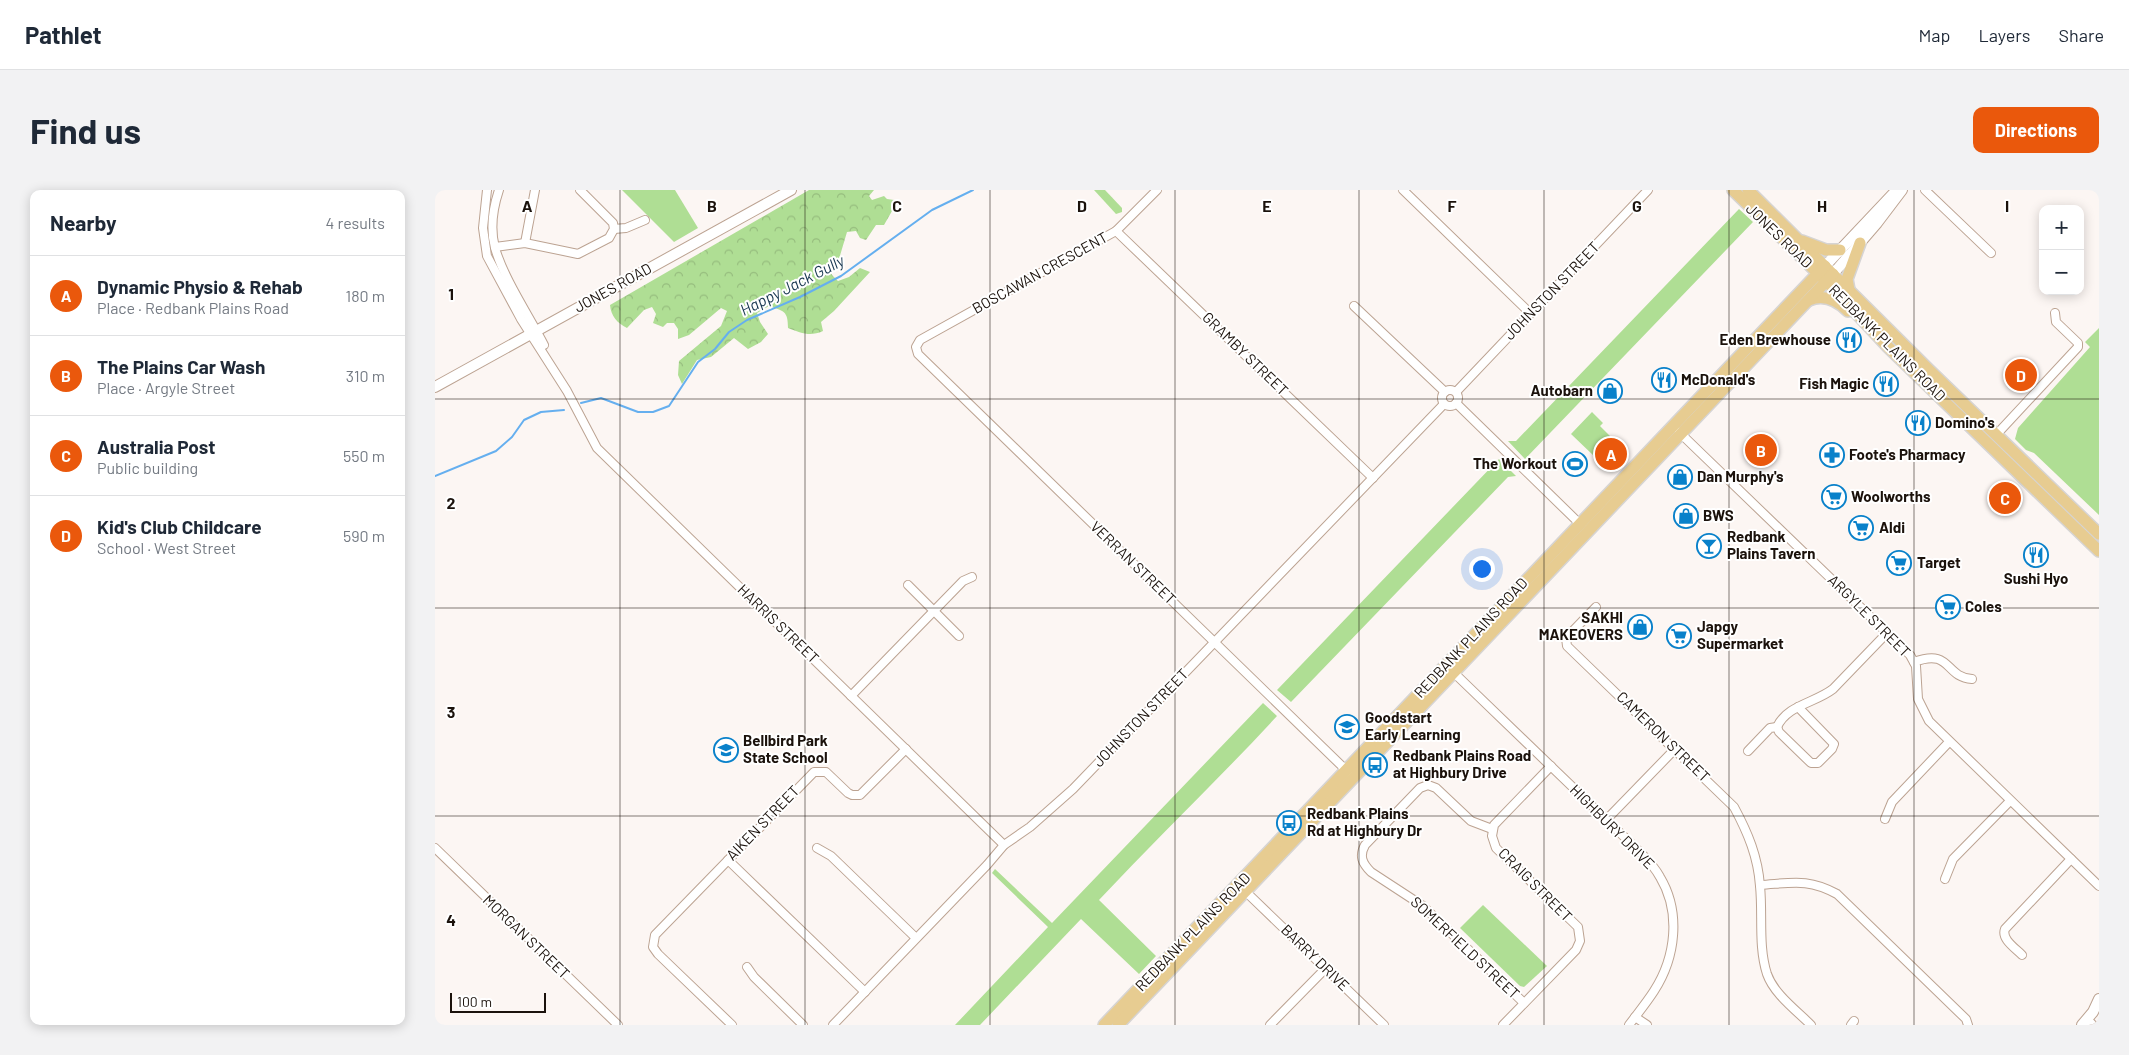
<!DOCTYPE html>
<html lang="en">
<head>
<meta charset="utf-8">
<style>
  :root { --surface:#fff; --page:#f2f2f3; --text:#1f2937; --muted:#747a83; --line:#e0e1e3; --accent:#ea580c }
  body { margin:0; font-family:Barlow,sans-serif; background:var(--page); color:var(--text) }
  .controls { position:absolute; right:15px; top:15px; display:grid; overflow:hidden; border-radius:10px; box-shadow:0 2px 12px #0003 }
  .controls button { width:45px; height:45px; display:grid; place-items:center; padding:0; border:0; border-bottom:1px solid var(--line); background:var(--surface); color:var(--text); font:25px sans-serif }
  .scale { position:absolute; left:15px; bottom:12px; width:96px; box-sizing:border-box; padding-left:5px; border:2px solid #1b120c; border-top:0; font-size:14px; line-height:18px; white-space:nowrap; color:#1b120c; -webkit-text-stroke:4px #fff; paint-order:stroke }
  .you { position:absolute; left:1046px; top:378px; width:18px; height:18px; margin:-12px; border:4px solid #fff; border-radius:50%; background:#1a73e8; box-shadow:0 0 0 8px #1a73e833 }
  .badge { display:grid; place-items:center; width:32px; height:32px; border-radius:50%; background:var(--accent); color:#fff; font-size:16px; font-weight:700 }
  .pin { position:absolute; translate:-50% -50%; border:2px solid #fff; box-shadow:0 1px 5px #0006 }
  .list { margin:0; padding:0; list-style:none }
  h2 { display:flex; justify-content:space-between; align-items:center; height:65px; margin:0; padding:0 20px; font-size:21px }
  h2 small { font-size:16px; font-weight:400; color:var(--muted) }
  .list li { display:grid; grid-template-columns:32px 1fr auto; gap:15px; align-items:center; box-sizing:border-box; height:80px; padding:0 20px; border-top:1px solid var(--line) }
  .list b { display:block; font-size:19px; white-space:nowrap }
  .list p { margin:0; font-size:16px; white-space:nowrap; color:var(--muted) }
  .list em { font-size:16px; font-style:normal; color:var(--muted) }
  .map { position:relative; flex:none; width:1664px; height:835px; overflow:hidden; border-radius:10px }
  header { display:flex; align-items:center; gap:30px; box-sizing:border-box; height:70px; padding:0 25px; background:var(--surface); border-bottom:1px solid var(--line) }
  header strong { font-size:24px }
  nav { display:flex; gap:28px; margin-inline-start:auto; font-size:18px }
  .intro { display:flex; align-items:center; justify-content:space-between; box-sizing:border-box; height:120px; padding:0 30px }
  h1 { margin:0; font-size:35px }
  .button { padding:12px 22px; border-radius:10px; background:var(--accent); color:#fff; font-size:18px; font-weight:700 }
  main { display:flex; gap:30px; padding:0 30px }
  aside { flex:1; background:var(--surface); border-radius:10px; box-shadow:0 2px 12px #0003 }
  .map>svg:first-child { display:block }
</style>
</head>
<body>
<header>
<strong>Pathlet</strong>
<nav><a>Map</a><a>Layers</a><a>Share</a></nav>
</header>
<div class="intro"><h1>Find us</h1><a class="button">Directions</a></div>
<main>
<aside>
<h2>Nearby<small>4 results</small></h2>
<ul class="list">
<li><span class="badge">A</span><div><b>Dynamic Physio &amp; Rehab</b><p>Place · Redbank Plains Road</p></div><em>180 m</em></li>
<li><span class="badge">B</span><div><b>The Plains Car Wash</b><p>Place · Argyle Street</p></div><em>310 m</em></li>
<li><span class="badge">C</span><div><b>Australia Post</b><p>Public building</p></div><em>550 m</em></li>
<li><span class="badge">D</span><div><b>Kid's Club Childcare</b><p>School · West Street</p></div><em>590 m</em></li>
</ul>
</aside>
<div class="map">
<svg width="1664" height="835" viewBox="0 0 1664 835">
  <defs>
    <pattern id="forest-crowns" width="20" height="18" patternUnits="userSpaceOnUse" patternTransform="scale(1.25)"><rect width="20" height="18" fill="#afde94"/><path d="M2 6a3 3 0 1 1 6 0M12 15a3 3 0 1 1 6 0" fill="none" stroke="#96bd7e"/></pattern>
  </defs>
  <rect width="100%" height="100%" fill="#fcf6f3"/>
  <g fill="#afde94">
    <path d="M187,0H240L263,38L239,52Z"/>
    <path d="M1304,19L1318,32L1090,269L1073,251H1081Z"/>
    <path d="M1664,138V325L1599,263L1591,260L1580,249L1583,238L1655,157L1650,152Z"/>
    <path d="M1157,222L1168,233L1165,236L1177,248L1159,266L1136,244Z"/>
    <path d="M1064,269L1081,286L1073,287L856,512L842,500Z"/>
    <path d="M828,513L842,526C784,589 722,648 664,710L721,766L704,784L646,729L545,835H520L613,737L557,683L560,679L617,733Z"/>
    <path d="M1048,715L1112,776L1089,797L1085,796L1025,738Z"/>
  </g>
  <g fill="url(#forest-crowns)">
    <path d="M374,0H439L434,6L437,10L449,6L452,9L459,10L457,21L449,35H441L431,50L425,48L421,41L412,42L404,69L397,72V85L403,91L414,87L425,78L435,82L399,121L386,132L388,141C375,147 366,143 353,138C353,121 349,121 334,116L322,123L325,132L333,144L326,152L313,159L299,148L276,167L262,170L247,194L243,185L244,171L286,136L292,121L286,118L254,145L243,149V139L239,133H232L228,137L218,133L221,124L217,117L209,120L192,138C182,133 176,126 175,115Z"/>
    <path d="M659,0H670L687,18V22L681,24Z"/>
  </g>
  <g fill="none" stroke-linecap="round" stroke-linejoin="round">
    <g stroke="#65afef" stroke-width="2">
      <path d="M146,213L166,208L203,222H218L234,216L263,172L280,159L294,142L312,130L365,107L406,86L497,20L538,0"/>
      <path d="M0,286L61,261L77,247L89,230L106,222L129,220"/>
    </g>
    <defs>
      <g id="street">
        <path d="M52,0L48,38L52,66L86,129L132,201L162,258L569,655"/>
        <path d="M64,0C58,18 55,39 60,58C69,89 94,126 109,155"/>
        <path d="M722,0L681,41L485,150L481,157L483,164L913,582"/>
        <path d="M968,0L1095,123"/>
        <path d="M1490,0L1556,63"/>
        <path d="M179,39L191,38L210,30"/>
        <path d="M681,41L938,288"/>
        <path d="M90,53L100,0"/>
        <path d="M60,57L90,53L143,64L174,48L179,39L178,33L145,0"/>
        <path d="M919,116L1010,202"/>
        <circle cx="1015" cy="208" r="8"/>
        <path d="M1021,202L1213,0"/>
        <path d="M1021,213L1144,333"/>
        <path d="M1244,242L1475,465L1481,476L1483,509L1494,531L1664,696"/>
        <path d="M1561,245L1643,157V153L1621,132L1620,123"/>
        <path d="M473,395L524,446"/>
        <path d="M1161,417L1131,448L1132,456L1299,617C1313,643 1323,667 1325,696C1328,725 1323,756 1332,784C1339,804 1361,820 1376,835"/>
        <path d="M1479,472C1517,458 1509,487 1537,489"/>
        <path d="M1015,479L1206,663C1213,670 1220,678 1225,687C1246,722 1241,767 1219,801C1212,812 1203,823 1194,835"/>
        <path d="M416,506L528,391L537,387"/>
        <path d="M1342,537C1352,515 1380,513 1398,499L1453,442"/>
        <path d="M1342,537L1344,542L1376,573H1383L1397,559L1399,554L1363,517"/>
        <path d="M1313,561L1335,538L1342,537"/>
        <path d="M1172,629L1240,559"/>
        <path d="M1450,629L1457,612L1514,552"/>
        <path d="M1057,639L1036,631L1001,598L993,595L985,598L930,655C924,666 927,673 936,682L988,716L1089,813"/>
        <path d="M0,658L183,835"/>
        <path d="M382,658L396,666L481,748"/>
        <path d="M293,670L430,802"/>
        <path d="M1510,689L1518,669L1575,611"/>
        <path d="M1325,695C1357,693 1373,688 1402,704L1531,829L1533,835"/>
        <path d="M810,701L949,835"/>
        <path d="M1587,765C1580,758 1566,749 1570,739L1636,669"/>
        <path d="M312,777L319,787L368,835"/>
        <path d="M1200,827L1212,835"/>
        <path d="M1652,829L1658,835"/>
        <path d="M297,835L223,764L218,757L220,745L379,582H391L413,603L417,605H425L471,559"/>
        <path d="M398,835L552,675L569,655L595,637L638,599L1009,214"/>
        <path d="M835,835L890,779"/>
        <path d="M1068,835L1141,760L1145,751L1143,737L1061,658L1057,646L1059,635L1116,576"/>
        <path d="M1416,835L1419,831"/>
      </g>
      <g id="secondary">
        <path d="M1390,76L1458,4"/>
        <path d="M1398,84L1442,33L1467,0"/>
        <path d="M0,197L356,0"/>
        <path d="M1647,835L1658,822L1664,809"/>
      </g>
      <g id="primary">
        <path d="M1298,0L1397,97L1453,157L1664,361"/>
        <path d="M1313,0L1494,180L1664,344"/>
        <path d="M1367,51L1391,60H1405"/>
        <path d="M1414,100L1412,89L1425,53"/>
        <path d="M1374,110C1388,104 1402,110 1413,121"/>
        <path d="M669,835L1390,76"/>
        <path d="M683,835L1398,84"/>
      </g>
    </defs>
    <use href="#street" stroke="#bca392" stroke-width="10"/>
    <use href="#secondary" stroke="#bca392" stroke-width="12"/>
    <use href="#primary" stroke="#d6d4d3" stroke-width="14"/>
    <use href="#street" stroke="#fff" stroke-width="8"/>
    <use href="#secondary" stroke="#fff" stroke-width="10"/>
    <use href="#primary" stroke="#e7cc91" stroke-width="11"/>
  </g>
  <path fill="none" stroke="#1b120c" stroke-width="1" stroke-opacity="0.55" d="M185,0V835M370,0V835M555,0V835M740,0V835M924,0V835M1109,0V835M1294,0V835M1479,0V835M0,209H1664M0,418H1664M0,626H1664"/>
  <defs>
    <symbol id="restaurant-ring" viewBox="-11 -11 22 22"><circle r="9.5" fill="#fff" stroke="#0981ca" stroke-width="1.5"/><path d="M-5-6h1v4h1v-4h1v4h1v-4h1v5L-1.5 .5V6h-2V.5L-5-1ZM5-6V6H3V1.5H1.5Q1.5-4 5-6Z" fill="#0981ca"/></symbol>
    <symbol id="shop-ring" viewBox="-11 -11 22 22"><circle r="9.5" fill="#fff" stroke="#0981ca" stroke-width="1.5"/><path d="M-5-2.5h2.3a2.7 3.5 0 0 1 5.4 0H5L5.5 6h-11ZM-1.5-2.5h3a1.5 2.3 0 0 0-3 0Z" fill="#0981ca"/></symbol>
    <symbol id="pharmacy-ring" viewBox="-11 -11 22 22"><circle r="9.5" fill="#fff" stroke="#0981ca" stroke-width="1.5"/><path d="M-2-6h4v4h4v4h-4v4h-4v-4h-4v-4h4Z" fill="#0981ca"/></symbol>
    <symbol id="stadium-ring" viewBox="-11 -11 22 22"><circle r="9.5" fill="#fff" stroke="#0981ca" stroke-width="1.5"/><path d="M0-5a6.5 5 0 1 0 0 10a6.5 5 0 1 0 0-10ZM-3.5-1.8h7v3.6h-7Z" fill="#0981ca"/></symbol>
    <symbol id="supermarket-ring" viewBox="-11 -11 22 22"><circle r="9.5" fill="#fff" stroke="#0981ca" stroke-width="1.5"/><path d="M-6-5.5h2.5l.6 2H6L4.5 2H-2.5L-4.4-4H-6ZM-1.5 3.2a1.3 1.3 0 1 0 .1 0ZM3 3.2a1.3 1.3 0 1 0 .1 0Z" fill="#0981ca"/></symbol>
    <symbol id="bar-ring" viewBox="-11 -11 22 22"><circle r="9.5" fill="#fff" stroke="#0981ca" stroke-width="1.5"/><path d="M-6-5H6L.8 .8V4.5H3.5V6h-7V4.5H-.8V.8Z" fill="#0981ca"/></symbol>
    <symbol id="school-ring" viewBox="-11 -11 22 22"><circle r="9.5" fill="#fff" stroke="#0981ca" stroke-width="1.5"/><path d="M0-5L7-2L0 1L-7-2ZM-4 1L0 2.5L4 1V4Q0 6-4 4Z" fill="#0981ca"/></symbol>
    <symbol id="bus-ring" viewBox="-11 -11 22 22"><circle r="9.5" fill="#fff" stroke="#0981ca" stroke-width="1.5"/><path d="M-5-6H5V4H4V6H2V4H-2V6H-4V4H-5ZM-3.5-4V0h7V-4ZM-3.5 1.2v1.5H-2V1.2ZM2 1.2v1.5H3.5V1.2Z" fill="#0981ca"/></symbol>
  </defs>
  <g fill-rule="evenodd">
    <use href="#restaurant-ring" x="1400" y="136" width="28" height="28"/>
    <use href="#restaurant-ring" x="1215" y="176" width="28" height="28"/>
    <use href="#restaurant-ring" x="1437" y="180" width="28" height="28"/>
    <use href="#shop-ring" x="1161" y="187" width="28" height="28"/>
    <use href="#restaurant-ring" x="1469" y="219" width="28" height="28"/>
    <use href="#pharmacy-ring" x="1383" y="251" width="28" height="28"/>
    <use href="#stadium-ring" x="1126" y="260" width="28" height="28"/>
    <use href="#shop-ring" x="1231" y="273" width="28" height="28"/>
    <use href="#supermarket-ring" x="1385" y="293" width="28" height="28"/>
    <use href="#shop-ring" x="1237" y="312" width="28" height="28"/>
    <use href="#supermarket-ring" x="1412" y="324" width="28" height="28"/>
    <use href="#bar-ring" x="1260" y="342" width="28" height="28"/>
    <use href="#restaurant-ring" x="1587" y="351" width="28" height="28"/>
    <use href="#supermarket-ring" x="1450" y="359" width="28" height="28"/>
    <use href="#supermarket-ring" x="1499" y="403" width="28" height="28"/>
    <use href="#shop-ring" x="1191" y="423" width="28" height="28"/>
    <use href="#supermarket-ring" x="1230" y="432" width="28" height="28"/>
    <use href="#school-ring" x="898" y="523" width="28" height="28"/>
    <use href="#school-ring" x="277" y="546" width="28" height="28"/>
    <use href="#bus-ring" x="926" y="561" width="28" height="28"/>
    <use href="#bus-ring" x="840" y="619" width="28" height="28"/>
  </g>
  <g text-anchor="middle" stroke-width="4" stroke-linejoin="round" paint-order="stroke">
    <g font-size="15" fill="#1b120c" stroke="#fff">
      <text transform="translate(1344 46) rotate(44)" y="5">JONES ROAD</text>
      <text transform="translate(605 83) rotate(-29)" y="5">BOSCAWAN CRESCENT</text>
      <text transform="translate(178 98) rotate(-29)" y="5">JONES ROAD</text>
      <text transform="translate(1117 101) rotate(-46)" y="5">JOHNSTON STREET</text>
      <text transform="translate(1452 153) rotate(45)" y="5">REDBANK PLAINS ROAD</text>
      <text transform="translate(810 164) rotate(44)" y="5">GRAMBY STREET</text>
      <text transform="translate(698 373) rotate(44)" y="5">VERRAN STREET</text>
      <text transform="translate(1434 426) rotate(45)" y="5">ARGYLE STREET</text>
      <text transform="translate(343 434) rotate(44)" y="5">HARRIS STREET</text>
      <text transform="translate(1036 448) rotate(-47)" y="5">REDBANK PLAINS ROAD</text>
      <text transform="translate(706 528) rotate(-46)" y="5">JOHNSTON STREET</text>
      <text transform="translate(1228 547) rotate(44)" y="5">CAMERON STREET</text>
      <text transform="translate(328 633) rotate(-46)" y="5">AIKEN STREET</text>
      <text transform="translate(1177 637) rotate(45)" y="5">HIGHBURY DRIVE</text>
      <text transform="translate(1100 695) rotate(45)" y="5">CRAIG STREET</text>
      <text transform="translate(758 742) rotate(-46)" y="5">REDBANK PLAINS ROAD</text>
      <text transform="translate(91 747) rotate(44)" y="5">MORGAN STREET</text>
      <text transform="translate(1030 758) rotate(43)" y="5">SOMERFIELD STREET</text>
      <text transform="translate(880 768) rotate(44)" y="5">BARRY DRIVE</text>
    </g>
    <g font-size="15" font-weight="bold" fill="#1b120c" stroke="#fff" text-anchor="start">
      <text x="1396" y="155" text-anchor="end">Eden Brewhouse</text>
      <text x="1246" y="195">McDonald's</text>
      <text x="1434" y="199" text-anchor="end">Fish Magic</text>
      <text x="1158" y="206" text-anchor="end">Autobarn</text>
      <text x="1500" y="238">Domino's</text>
      <text x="1414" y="270">Foote's Pharmacy</text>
      <text x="1122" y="279" text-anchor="end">The Workout</text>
      <text x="1262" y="292">Dan Murphy's</text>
      <text x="1416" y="312">Woolworths</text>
      <text x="1268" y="331">BWS</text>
      <text x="1444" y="343">Aldi</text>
      <text x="1292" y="352">Redbank<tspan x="1292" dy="17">Plains Tavern</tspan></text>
      <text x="1482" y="378">Target</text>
      <text x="1601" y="394" text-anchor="middle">Sushi Hyo</text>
      <text x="1530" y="422">Coles</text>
      <text x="1188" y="433" text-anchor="end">SAKHI<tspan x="1188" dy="17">MAKEOVERS</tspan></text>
      <text x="1262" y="442">Japgy<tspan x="1262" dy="17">Supermarket</tspan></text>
      <text x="930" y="533">Goodstart<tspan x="930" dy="17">Early Learning</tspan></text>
      <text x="308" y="556">Bellbird Park<tspan x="308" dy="17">State School</tspan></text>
      <text x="958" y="571">Redbank Plains Road<tspan x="958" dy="17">at Highbury Drive</tspan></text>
      <text x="872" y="629">Redbank Plains<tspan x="872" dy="17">Rd at Highbury Dr</tspan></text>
    </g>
    <g font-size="16" font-style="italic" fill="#173650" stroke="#fff">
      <text transform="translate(357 95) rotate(-27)" y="6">Happy Jack Gully</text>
    </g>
  </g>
  <g font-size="16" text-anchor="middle" font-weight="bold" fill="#1b120c" stroke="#fff" stroke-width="4" stroke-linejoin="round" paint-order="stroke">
    <text x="92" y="22">A</text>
    <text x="277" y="22">B</text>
    <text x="462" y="22">C</text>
    <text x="647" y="22">D</text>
    <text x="832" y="22">E</text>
    <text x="1017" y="22">F</text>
    <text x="1202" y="22">G</text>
    <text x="1387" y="22">H</text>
    <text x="1572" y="22">I</text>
    <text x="16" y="110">1</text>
    <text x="16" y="319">2</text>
    <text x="16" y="528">3</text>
    <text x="16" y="736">4</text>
  </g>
</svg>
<div class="controls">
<button>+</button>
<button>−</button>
</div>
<div class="scale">100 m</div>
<div class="you"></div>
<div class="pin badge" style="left:1176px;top:264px">A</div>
<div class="pin badge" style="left:1326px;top:260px">B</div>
<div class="pin badge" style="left:1570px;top:308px">C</div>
<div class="pin badge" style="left:1586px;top:185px">D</div>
</div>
</main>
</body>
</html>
